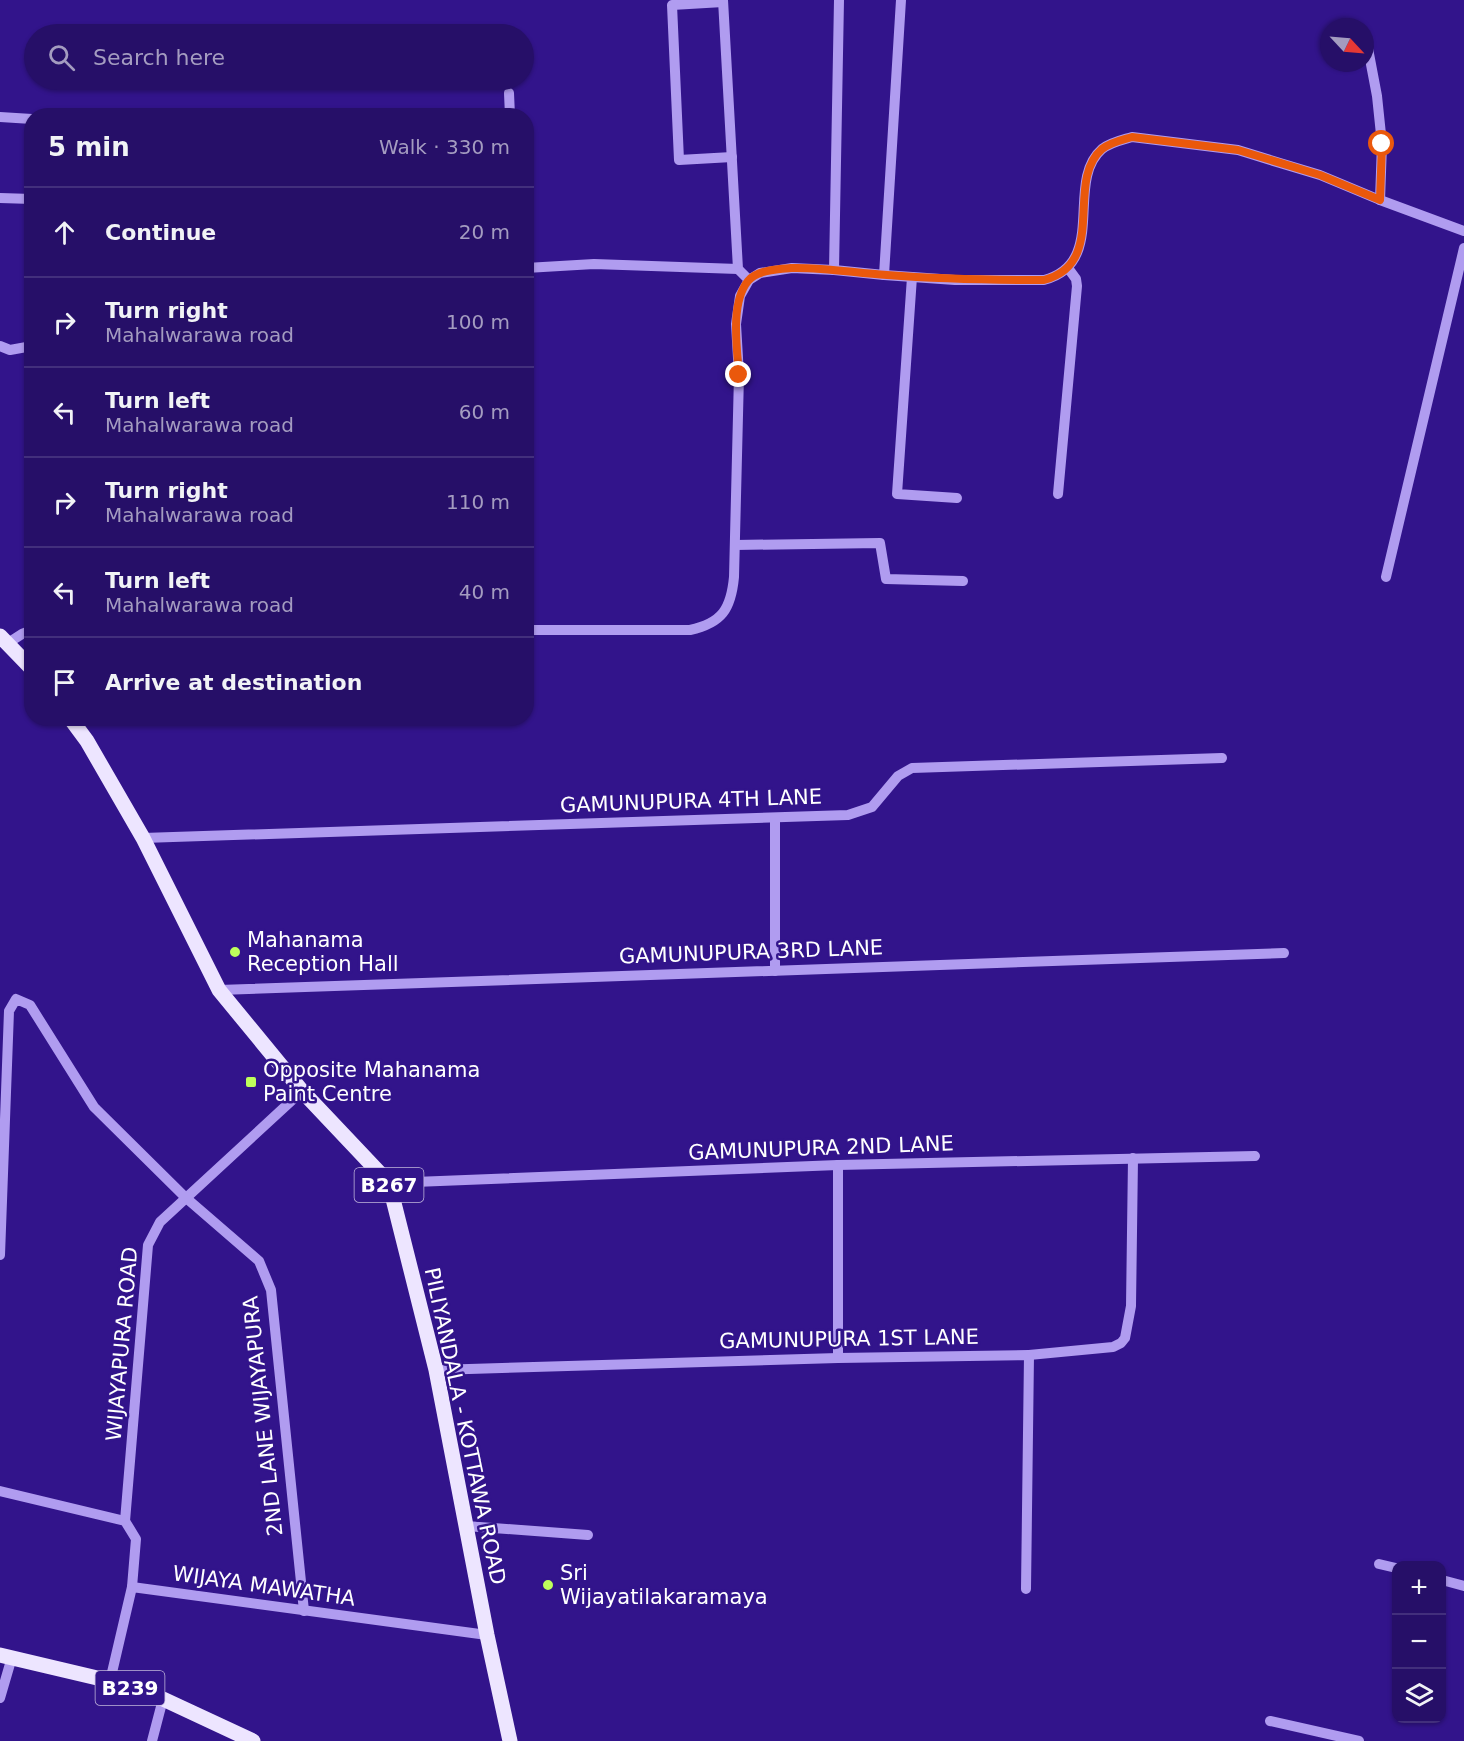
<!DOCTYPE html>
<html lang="en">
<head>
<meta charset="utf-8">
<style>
  :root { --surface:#260f68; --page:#2e186e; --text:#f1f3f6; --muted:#a49cc0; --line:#422f7c }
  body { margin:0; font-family:"DejaVu Sans",sans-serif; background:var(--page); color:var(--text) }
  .controls { position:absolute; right:18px; bottom:18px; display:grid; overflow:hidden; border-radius:12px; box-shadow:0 2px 4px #0004 }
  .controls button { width:54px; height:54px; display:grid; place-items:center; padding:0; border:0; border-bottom:2px solid var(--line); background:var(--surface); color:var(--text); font:30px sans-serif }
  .compass { position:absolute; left:1320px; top:18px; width:54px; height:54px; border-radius:50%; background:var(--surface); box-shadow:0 2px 4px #0004; rotate:116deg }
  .stop { position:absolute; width:18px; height:18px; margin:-14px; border:4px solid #ea580c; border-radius:50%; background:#fff }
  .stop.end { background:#ea580c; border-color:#fff; box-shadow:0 2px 6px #0008 }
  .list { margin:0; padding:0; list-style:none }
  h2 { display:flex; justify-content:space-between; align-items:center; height:78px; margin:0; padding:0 24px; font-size:26px }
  h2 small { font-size:20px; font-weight:400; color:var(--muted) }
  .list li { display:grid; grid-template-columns:39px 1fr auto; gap:18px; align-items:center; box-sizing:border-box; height:90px; padding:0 24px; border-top:2px solid var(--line) }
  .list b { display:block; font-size:22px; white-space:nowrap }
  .list p { margin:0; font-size:20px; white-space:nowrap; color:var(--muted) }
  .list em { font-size:20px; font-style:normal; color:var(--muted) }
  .icon { flex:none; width:33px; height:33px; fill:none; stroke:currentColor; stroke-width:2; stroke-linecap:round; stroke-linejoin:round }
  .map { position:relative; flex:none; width:1464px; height:1741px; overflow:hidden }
  .search { position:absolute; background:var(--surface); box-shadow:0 2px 4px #0004; left:24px; top:24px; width:510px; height:66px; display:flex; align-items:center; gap:15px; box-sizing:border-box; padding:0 21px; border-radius:33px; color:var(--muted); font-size:22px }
  .panel { position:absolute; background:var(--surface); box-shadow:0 2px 4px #0004; left:24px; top:108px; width:510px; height:618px; border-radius:24px }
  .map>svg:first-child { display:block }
</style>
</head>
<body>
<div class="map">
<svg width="1464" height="1741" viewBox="0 0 1464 1741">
  <rect width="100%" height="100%" fill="#32148b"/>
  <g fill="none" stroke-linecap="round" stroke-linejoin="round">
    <g stroke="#b09cf0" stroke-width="10">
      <path d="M723,0L738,269L749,280"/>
      <path d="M723,2L672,5L679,160L732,157"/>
      <path d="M1366,38L1377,96L1382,144L1380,200"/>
      <path d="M509,93L510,116"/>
      <path d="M0,117L32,119"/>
      <path d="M0,198L32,199"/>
      <path d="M526,268L594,264L738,269"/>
      <path d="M834,270L839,0"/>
      <path d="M884,275L901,0"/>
      <path d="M912,277L897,494L957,498"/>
      <path d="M0,346L10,350L32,346"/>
      <path d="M1058,494L1077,286L1076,279L1068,268"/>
      <path d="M735,545L880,543L886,579L963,581"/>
      <path d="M1386,577L1464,248"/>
      <path d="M526,630H690C722,623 731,609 734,577L739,375L736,324L740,296L749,280L760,273L792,268L834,270L884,275L955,280H1044C1109,263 1064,182 1102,149C1111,142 1122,140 1132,137L1238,150L1280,163L1320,175L1380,200L1464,231"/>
      <path d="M8,643L22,634L32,630"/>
      <path d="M143,838L848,815L872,807L898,776L912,768L1222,758"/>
      <path d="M775,971V818"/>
      <path d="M219,990L1284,953"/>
      <path d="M389,1183L838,1165L1255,1156"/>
      <path d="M0,1255L9,1011L16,999L30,1005L94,1107L185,1197L259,1261L271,1290L304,1611"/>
      <path d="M1029,1355L1113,1347L1121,1343L1125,1338L1131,1306L1133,1158"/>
      <path d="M838,1358V1165"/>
      <path d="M436,1370L838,1358L1029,1355L1026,1589"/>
      <path d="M0,1491L125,1521L136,1539L132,1587"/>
      <path d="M125,1521L148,1245L160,1222L302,1091"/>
      <path d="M466,1526L588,1535"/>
      <path d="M1379,1564L1396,1568"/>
      <path d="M1442,1580L1464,1586"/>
      <path d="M110,1681L132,1587L487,1635"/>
      <path d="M0,1698L12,1657"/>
      <path d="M1270,1721L1359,1741"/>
      <path d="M152,1741L163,1699"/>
    </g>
    <g stroke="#ede5ff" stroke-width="15">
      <path d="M0,636L32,669"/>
      <path d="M70,718L87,741L143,838L219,990L302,1091L389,1183L436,1370L487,1635L510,1741"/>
      <path d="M0,1655L110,1681L163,1699L253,1741"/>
    </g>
  </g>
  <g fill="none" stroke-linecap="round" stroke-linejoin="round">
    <path stroke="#ea580c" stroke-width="8" d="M739,375C737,348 730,303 748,281C757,270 778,269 791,268C823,267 855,273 887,275C939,279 991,280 1044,280C1109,263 1064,182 1102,149C1111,142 1122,140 1132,137L1238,150L1320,175L1380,200L1382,144"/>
  </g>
  <g fill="#beff5b" stroke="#32148b" stroke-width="2">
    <circle cx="235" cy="952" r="6"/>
    <rect x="245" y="1076" width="12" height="12" rx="3"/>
    <circle cx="548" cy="1585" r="6"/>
  </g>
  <g text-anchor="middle" stroke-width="5" stroke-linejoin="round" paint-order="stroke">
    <g fill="#32148b" stroke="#c2b8dc" stroke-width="1.5">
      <rect x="354.5" y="1168" width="69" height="34" rx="4.5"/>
      <rect x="95.5" y="1671" width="69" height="34" rx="4.5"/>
    </g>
    <g font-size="20" font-weight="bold" fill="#fff">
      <text x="389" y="1192">B267</text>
      <text x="130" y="1695">B239</text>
    </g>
    <g font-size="21" fill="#fff" stroke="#32148b">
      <text transform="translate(691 801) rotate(-2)" y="7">GAMUNUPURA 4TH LANE</text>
      <text transform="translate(751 952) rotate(-2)" y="7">GAMUNUPURA 3RD LANE</text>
      <text transform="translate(821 1148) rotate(-2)" y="7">GAMUNUPURA 2ND LANE</text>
      <text transform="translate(849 1339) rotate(-1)" y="7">GAMUNUPURA 1ST LANE</text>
      <text transform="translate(122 1344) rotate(-85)" y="7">WIJAYAPURA ROAD</text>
      <text transform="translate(263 1416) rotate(-96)" y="7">2ND LANE WIJAYAPURA</text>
      <text transform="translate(465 1426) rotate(78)" y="7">PILIYANDALA - KOTTAWA ROAD</text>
      <text transform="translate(264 1586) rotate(8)" y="7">WIJAYA MAWATHA</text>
    </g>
    <g font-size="21" fill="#fff" stroke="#32148b" text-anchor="start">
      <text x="247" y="947">Mahanama<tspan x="247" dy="24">Reception Hall</tspan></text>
      <text x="263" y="1077">Opposite Mahanama<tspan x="263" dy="24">Paint Centre</tspan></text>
      <text x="560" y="1580">Sri<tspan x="560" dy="24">Wijayatilakaramaya</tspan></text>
    </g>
  </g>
</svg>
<div class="controls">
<button>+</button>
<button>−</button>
<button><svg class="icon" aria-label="layers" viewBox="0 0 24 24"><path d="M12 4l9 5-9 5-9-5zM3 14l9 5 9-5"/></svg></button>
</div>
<svg class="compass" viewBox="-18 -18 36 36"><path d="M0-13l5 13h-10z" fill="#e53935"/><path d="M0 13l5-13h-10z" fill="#a49cc0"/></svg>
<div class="stop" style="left:1382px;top:144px"></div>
<div class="stop end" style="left:739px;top:375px"></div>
<div class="search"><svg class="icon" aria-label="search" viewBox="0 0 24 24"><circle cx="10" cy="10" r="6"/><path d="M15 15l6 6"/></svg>Search here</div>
<section class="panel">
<h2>5 min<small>Walk · 330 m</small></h2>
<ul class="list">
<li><svg class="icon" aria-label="ahead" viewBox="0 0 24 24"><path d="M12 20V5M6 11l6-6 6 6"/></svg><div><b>Continue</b></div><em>20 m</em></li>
<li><svg class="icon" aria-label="right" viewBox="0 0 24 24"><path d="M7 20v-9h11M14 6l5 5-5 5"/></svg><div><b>Turn right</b><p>Mahalwarawa road</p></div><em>100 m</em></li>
<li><svg class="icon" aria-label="left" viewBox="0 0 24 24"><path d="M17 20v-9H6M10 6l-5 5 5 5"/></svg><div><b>Turn left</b><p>Mahalwarawa road</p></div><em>60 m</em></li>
<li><svg class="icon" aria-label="right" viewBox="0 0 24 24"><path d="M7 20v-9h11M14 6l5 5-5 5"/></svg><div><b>Turn right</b><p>Mahalwarawa road</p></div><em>110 m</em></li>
<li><svg class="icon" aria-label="left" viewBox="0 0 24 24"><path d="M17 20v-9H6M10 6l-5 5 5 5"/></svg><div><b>Turn left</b><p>Mahalwarawa road</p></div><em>40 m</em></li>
<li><svg class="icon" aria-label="arrive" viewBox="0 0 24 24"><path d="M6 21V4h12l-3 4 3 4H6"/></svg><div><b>Arrive at destination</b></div></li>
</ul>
</section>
</div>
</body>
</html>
